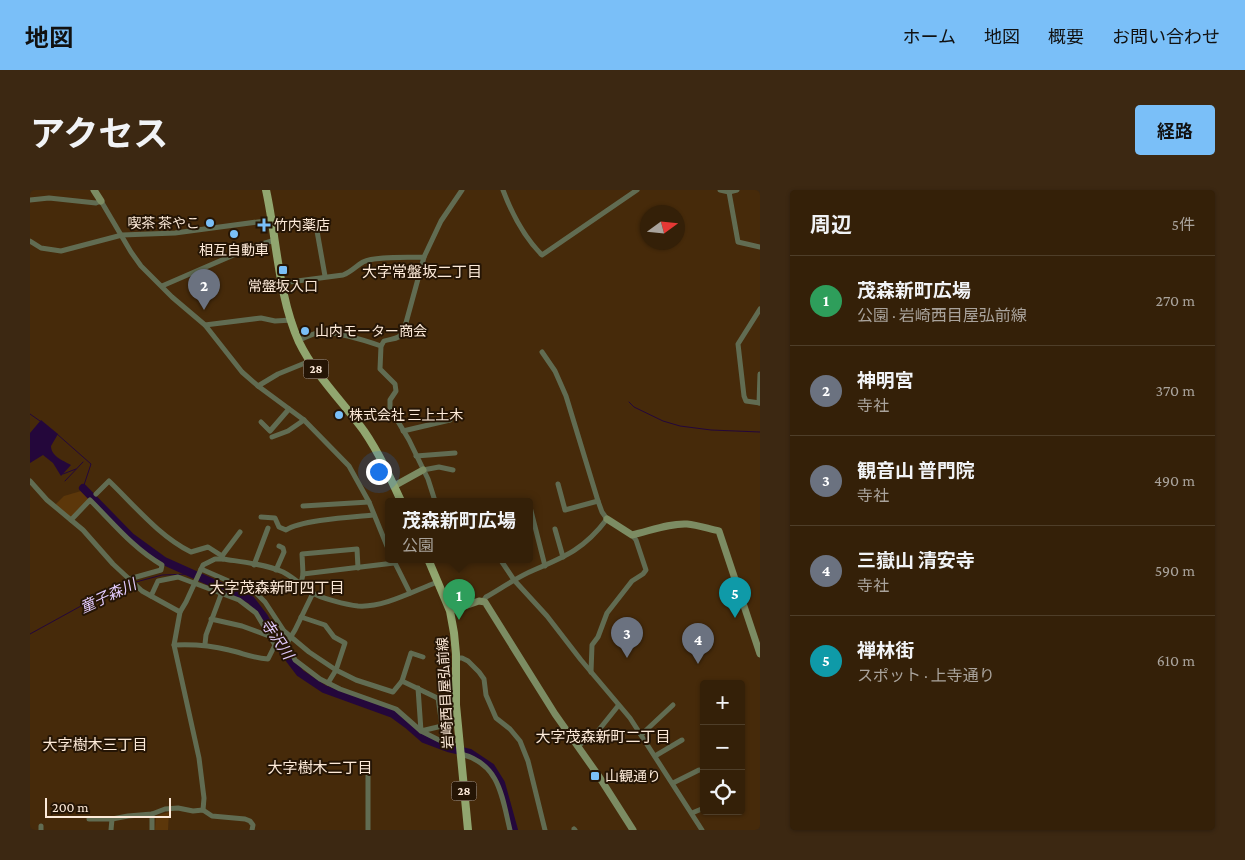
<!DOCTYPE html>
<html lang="ja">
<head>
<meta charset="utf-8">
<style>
  :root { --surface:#342008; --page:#3c2812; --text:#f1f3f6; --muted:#a9a39c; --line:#4e3e29; --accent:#7abff8 }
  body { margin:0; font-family:"Crimson Pro","Noto Sans JP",serif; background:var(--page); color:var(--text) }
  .controls { position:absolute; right:15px; bottom:15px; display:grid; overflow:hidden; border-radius:5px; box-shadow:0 1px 4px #0004 }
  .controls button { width:45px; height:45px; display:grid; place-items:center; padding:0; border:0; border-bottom:1px solid var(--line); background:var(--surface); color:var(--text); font:25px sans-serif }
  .compass { position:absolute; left:610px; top:15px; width:45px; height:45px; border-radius:50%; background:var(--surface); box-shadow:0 1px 4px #0004; rotate:75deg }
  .scale { position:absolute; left:15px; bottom:12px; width:126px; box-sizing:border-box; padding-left:5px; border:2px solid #fdead9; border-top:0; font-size:14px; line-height:18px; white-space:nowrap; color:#fdead9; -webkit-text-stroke:4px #251505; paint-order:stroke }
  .you { position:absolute; left:348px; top:281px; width:18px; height:18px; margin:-12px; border:4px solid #fff; border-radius:50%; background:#1a73e8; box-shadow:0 0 0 8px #1a73e833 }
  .badge { display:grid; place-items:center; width:32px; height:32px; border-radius:50%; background:var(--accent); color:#fff; font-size:16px; font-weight:700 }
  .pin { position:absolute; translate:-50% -41px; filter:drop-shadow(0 1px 2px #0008) }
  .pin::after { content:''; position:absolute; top:26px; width:18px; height:15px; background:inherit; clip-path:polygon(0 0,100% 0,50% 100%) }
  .popup { position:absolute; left:355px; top:308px; width:148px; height:65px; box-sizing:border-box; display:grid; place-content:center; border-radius:5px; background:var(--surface); filter:drop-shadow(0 1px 4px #0005); font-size:16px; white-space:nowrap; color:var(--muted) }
  .popup b { font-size:19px; color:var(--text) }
  .popup::after { content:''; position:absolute; left:50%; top:100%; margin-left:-10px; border:10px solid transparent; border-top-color:var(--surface) }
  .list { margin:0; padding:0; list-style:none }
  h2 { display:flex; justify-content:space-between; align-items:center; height:65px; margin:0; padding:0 20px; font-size:21px }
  h2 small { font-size:16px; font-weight:400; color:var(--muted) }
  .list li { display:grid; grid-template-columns:32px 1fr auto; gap:15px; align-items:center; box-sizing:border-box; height:90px; padding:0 20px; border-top:1px solid var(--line) }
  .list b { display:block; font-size:19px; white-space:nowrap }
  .list p { margin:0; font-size:16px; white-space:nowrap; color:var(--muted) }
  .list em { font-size:16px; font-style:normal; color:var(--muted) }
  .icon { flex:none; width:28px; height:28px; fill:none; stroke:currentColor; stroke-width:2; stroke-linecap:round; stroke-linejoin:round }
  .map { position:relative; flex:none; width:730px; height:640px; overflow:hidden; border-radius:5px }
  header { display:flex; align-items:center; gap:30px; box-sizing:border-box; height:70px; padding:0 25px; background:var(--accent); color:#111 }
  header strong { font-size:24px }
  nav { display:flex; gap:28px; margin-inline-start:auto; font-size:18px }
  .intro { display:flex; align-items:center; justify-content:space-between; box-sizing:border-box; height:120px; padding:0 30px }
  h1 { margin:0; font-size:35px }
  .button { padding:12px 22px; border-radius:5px; background:var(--accent); color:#111; font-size:18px; font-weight:700 }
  main { display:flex; gap:30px; padding:0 30px }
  aside { flex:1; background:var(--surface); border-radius:5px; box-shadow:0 1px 4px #0004 }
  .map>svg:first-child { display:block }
</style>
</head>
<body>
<header>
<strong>地図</strong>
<nav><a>ホーム</a><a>地図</a><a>概要</a><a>お問い合わせ</a></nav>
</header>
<div class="intro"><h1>アクセス</h1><a class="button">経路</a></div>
<main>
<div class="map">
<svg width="730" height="640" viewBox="0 0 730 640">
  <rect width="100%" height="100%" fill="#462a0a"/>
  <g fill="#5c370a">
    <path d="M51,301L59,309L42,327H39L25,315L34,306Z"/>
    <path d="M139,622L138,640H125L126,626Z"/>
  </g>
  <path fill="#24073b" d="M11,230L28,244L21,256C21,266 32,270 41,275L31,286L23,273L13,265L0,273V243Z"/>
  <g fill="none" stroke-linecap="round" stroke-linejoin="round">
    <g stroke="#24073b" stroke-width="1">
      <path d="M599,212L604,217L633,231L650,236L681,240L730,242"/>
      <path d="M0,224L10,231"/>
      <path d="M27,244L61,274L53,298"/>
      <path d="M33,284L46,279"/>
      <path d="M35,291L53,272"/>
      <path d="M106,392L132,385L160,384"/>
      <path d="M0,444L60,411L100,394"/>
    </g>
    <path stroke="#24073b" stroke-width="8" d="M53,298L101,347L134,371L221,410L234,427L251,458L270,483L294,499L363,524L378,535L394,549L418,558L440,563L461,577L471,593L484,640"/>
    <g stroke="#616c52" stroke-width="5">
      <path d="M473,0C482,24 494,47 512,65L607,0"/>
      <path d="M690,0L699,2L707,0"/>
      <path d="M699,2L708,52L730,57"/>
      <path d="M0,10L19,8L66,13L71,11L101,62L111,76L142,107L175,135L212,182L228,196L274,230L319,276L339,312L359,361"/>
      <path d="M287,41L295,86"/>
      <path d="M0,51L11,58L31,61L92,45L145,43L242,30"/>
      <path d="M394,67L374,140C370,150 363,148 354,151L351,156L350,179L365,194L366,201L360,210V218L379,250L398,289L405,311"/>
      <path d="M252,93L313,85C321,82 326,76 333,72C346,66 378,68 394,67L411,31L432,0"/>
      <path d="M132,96L222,57L245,50"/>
      <path d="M730,119L708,154L714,206L716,211L730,213"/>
      <path d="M175,135L231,128L245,131L262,130"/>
      <path d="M269,150C275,148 281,144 288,143C306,141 334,150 351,156"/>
      <path d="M228,196L248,184L280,171"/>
      <path d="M729,213L730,184"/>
      <path d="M231,232L240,241L259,219"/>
      <path d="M373,241L420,230"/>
      <path d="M242,247L258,241L274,230"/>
      <path d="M386,266L425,263"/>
      <path d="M393,280L409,277L423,280"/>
      <path d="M0,291L17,310L53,340L83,374L112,401L150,422"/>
      <path d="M528,294L535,320L568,311"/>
      <path d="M66,304L79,291C105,316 129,346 161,362L178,357L192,366L193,369"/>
      <path d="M499,313L515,376"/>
      <path d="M273,316L339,312"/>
      <path d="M231,327L245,328L249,337L256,340C271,330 323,327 343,325"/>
      <path d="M41,330L60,310C83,333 104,359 132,375L131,380L99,389"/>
      <path d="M525,339L533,367"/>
      <path d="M192,366L210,342"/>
      <path d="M363,369L380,403"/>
      <path d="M470,369L484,390L517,426L551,470L600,528L672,640"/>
      <path d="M224,375L238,338"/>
      <path d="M171,379L226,403L235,412L254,441L279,462L306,480L326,490L363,502L372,491L422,515H426"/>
      <path d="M246,380L254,362L253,358L249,356"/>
      <path d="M273,384L364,373"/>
      <path d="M271,394L273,384L272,364L327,359L328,378"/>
      <path d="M121,406L128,391L148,387L209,410L226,423L245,455"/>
      <path d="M453,411L456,407C472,398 487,387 504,380C537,366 555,358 577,329L572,322L568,311L536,206L525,181L512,162"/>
      <path d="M271,427L295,435L304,447L315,453L306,480L298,493"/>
      <path d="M181,429L212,436L239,446"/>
      <path d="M257,453L265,470L290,489L310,499L366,519L391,541L411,551L429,554"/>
      <path d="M257,453L265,440L283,403"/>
      <path d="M175,454L176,445L192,402"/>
      <path d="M144,455C164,454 179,455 199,460C213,463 222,468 238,469L245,455"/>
      <path d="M426,468H432L438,471L449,482L454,489L456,505L466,528L480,539L490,551L498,571L515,640"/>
      <path d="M561,482L562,455L568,447L577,423L602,391L613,384L616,380L606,350L602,345"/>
      <path d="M372,491L381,463L393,467"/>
      <path d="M388,498L391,541L412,536L408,508"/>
      <path d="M611,545L643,515"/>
      <path d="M548,556L568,541L588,516"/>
      <path d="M431,564C470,574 472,607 480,640"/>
      <path d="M625,566L652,550"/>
      <path d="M338,575V640"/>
      <path d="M643,593L669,580"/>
      <path d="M173,620L174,608L169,568L144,455L150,422L156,412L173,375L185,369H193C212,372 235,374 253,382C263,387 271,395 281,402C289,408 318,415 328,416C354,418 385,400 408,392"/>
      <path d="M662,623L674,618"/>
      <path d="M59,629H82L98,626L122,624L135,619L148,618L163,621L173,620L182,626L215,629L220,631L223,635L222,640"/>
      <path d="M544,639L545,640"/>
      <path d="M11,640V636"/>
      <path d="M81,640L82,629"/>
      <path d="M122,640V624"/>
    </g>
    <g stroke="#7c8c63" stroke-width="7">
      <path d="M64,0L71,11"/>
      <path d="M364,296L393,280"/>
      <path d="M577,329L602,345C620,341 639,333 657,334C668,335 679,339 689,341L730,464"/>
      <path d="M420,421L449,411L455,412L525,524L568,585L603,640"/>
    </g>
    <g stroke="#91a66f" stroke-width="8">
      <path d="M236,0C247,50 248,105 269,152C285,185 313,212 334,241C349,263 360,287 371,311"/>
      <path d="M398,369L420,421L424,443L426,464V515L438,640"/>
    </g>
  </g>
  <g fill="#7abff8" stroke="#251505" stroke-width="2">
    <circle cx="180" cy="33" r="5"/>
    <path d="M231.5 27.5h5v5h5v5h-5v5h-5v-5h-5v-5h5z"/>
    <circle cx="204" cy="44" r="5"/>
    <rect x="248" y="75" width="10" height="10" rx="2.5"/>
    <circle cx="275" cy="141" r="5"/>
    <circle cx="309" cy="225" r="5"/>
    <rect x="560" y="581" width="10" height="10" rx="2.5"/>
  </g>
  <g text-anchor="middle" stroke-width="4" stroke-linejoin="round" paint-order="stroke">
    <g fill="#251505" stroke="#bcaa99" stroke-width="1">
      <rect x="273.5" y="169.5" width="25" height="19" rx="4"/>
      <rect x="421.5" y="591.5" width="25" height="19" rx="4"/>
    </g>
    <g font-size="12" font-weight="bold" fill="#fdead9">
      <text x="286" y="183">28</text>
      <text x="434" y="605">28</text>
    </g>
    <g font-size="14" fill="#fdead9" stroke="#251505" text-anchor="start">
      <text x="170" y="38" text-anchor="end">喫茶 茶やこ</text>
      <text x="244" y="40">竹内薬店</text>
      <text x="204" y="65" text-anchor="middle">相互自動車</text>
      <text x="253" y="101" text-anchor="middle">常盤坂入口</text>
      <text x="285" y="146">山内モーター商会</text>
      <text x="319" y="230">株式会社 三上土木</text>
      <text x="575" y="591">山観通り</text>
    </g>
    <g font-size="14" fill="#fdead9" stroke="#251505">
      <text transform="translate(415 503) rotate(-93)" y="5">岩崎西目屋弘前線</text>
    </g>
    <g font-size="15" fill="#fdead9" stroke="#251505">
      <text x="392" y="87">大字常盤坂二丁目</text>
      <text x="247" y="403">大字茂森新町四丁目</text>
      <text x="573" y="552">大字茂森新町二丁目</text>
      <text x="65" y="560">大字樹木三丁目</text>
      <text x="290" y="583">大字樹木二丁目</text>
    </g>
    <g font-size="15" font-style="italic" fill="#e2cbfe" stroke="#251505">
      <text transform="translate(78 406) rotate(-25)" y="5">童子森川</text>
      <text transform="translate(247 449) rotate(56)" y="5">寺沢川</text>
    </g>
  </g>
</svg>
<div class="controls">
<button>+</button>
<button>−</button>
<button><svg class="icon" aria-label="locate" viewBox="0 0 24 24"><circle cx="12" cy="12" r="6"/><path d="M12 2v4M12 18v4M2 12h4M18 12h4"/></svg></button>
</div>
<svg class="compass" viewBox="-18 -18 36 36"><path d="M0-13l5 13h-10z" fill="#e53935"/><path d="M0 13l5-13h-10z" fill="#a9a39c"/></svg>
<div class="scale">200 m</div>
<div class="you"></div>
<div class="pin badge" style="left:429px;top:430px;background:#2e9e5b">1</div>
<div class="popup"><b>茂森新町広場</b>公園</div>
<div class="pin badge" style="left:174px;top:120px;background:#6b7280">2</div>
<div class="pin badge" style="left:597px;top:468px;background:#6b7280">3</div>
<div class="pin badge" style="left:668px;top:474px;background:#6b7280">4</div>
<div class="pin badge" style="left:705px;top:428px;background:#0f9aa8">5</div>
</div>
<aside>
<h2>周辺<small>5件</small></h2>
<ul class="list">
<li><span class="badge" style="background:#2e9e5b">1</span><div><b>茂森新町広場</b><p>公園 · 岩崎西目屋弘前線</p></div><em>270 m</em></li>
<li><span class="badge" style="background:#6b7280">2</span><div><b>神明宮</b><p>寺社</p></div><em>370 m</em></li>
<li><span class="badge" style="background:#6b7280">3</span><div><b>観音山 普門院</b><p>寺社</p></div><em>490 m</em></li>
<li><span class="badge" style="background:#6b7280">4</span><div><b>三嶽山 清安寺</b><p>寺社</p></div><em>590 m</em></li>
<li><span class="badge" style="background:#0f9aa8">5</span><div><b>禅林街</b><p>スポット · 上寺通り</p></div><em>610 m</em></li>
</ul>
</aside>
</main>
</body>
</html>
